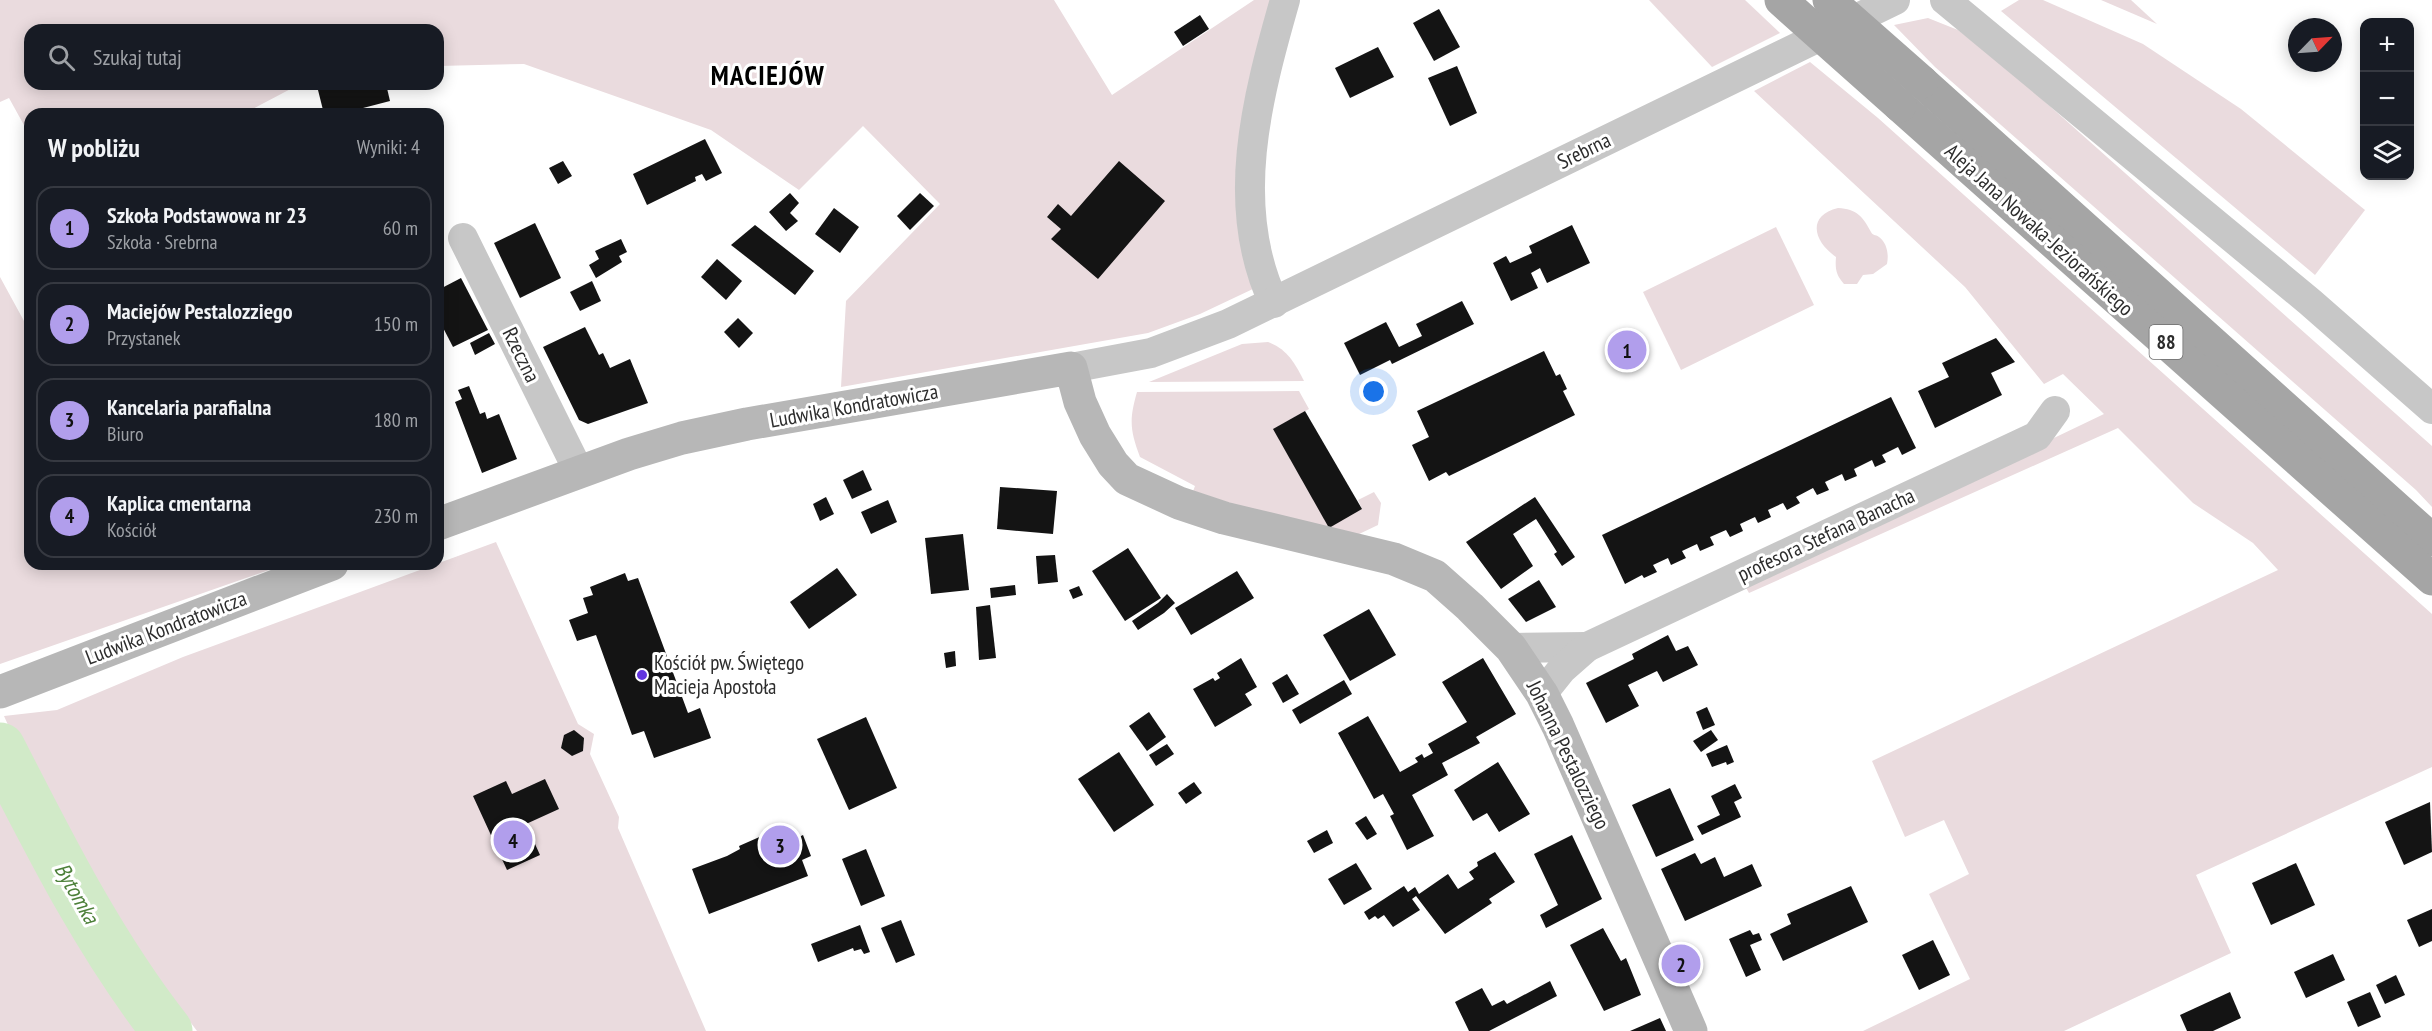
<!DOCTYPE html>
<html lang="pl">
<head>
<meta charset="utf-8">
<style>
  :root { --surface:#171b24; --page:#20242c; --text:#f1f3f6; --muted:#9ea1a6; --line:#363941; --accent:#b19eec }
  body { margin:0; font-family:"PT Sans Narrow",sans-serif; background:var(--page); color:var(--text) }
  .controls { position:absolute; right:18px; top:18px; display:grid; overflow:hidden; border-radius:12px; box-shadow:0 3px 15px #0003 }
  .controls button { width:54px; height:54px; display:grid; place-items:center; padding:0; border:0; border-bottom:2px solid var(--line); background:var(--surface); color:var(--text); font:30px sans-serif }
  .compass { position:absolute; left:2288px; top:18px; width:54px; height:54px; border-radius:50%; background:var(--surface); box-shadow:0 3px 15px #0003; rotate:65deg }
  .you { position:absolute; left:1374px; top:392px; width:21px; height:21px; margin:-15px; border:4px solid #fff; border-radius:50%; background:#1a73e8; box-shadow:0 0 0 9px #1a73e833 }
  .badge { display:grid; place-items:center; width:39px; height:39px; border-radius:50%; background:var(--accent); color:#111; font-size:20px; font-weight:700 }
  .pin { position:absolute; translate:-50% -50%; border:3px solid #fff; box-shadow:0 2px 6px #0006 }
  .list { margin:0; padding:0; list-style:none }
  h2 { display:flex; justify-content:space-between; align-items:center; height:78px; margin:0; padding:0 24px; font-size:26px }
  h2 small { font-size:20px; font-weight:400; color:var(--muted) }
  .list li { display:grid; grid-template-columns:39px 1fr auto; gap:18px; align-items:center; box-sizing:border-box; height:84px; margin:0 12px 12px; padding:0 12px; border:2px solid var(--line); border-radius:18px }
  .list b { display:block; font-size:22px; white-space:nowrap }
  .list p { margin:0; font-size:20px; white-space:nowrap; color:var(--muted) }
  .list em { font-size:20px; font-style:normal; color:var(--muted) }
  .icon { flex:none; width:33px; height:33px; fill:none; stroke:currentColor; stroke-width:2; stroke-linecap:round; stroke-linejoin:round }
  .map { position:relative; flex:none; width:2432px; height:1031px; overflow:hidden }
  .search { position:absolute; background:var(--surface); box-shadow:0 3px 15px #0003; left:24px; top:24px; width:420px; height:66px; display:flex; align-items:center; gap:15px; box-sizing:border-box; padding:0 21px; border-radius:18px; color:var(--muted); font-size:22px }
  .panel { position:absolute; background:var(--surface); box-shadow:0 3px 15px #0003; left:24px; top:108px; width:420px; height:462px; border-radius:18px }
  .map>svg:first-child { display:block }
</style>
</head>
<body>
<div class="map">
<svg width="2432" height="1031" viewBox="0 0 2432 1031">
  <rect width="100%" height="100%" fill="#fff"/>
  <g fill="#eadbde">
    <path d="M0,0H1054L1112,95L1254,0H1272L1255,288L1200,314L1148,333L841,387L846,301L940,204L863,126L799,190L711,130L524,64L438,66V30H30V84H300L243,114H30V136L9,98L0,102Z"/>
    <path d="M1649,0H1745L1780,33L1712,67Z"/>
    <path d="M2019,0H2043L2143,44L2241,109L2365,210L2315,275L2001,11Z"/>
    <path d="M2101,0H2131L2157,24Z"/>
    <path d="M1928,18L1958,30L2008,69L2432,446V507L2416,490L1935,67L1894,25Z"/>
    <path d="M1810,62L1878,118L2432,614V767L2196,875L2231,953L2064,1031H1863L1970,979L1929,894L1969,874L1944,820L1905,837L1872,761L2278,570L2253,543L2193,503L2118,428L1749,593L1745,586L2104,414L2063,374L2044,384L1965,287L1754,91Z"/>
    <path d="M1838,208C1857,209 1863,217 1871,232C1873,236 1875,234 1879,237C1887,243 1889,254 1887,264L1873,274L1863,275L1857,284H1844C1836,275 1835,269 1836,257C1814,242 1806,216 1838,208Z"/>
    <path d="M1776,227L1814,305L1681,370L1643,292Z"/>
    <path d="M0,277L30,332V564H286L0,664Z"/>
    <path d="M1268,342C1287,349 1295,363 1304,381L1149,382L1242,344Z"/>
    <path d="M1299,391L1309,409L1274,429L1362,509L1358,500L1374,492L1381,503L1378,525L1357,535L1192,494L1195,486L1140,457C1130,430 1129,420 1137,392Z"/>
    <path d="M496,542L578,724L594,734L590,754L619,817L618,828L706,1031H197L132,944L55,829L4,716L57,710L183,657Z"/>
    <path d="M0,783C41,871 92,953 149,1031H0Z"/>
  </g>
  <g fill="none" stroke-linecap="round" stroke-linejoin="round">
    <path stroke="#d1eac8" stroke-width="51" d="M0,748C50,846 99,944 167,1031"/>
  </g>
  <g fill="#141414">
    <path d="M1439,9L1460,47L1434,61L1413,23Z"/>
    <path d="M1200,15L1209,29L1183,46L1174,32Z"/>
    <path d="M1378,47L1394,77L1350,98L1335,68Z"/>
    <path d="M1457,66L1477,113L1450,126L1428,78Z"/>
    <path d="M326,84H386L390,101L340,114H324L317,86Z"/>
    <path d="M705,139L722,173L706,181L702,174L695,177L696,181L647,205L633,174Z"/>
    <path d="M563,161L572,176L558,184L549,168Z"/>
    <path d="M1119,161L1165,201L1098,279L1051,239L1061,229L1047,217L1058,204L1071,216Z"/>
    <path d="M790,193L799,203L790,213L798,221L786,231L769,212Z"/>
    <path d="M920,193L934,206L910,230L897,216Z"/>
    <path d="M834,208L859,227L840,253L815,234Z"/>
    <path d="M535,223L561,278L520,298L494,243Z"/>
    <path d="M755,225L814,271L795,295L731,245Z"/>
    <path d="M1572,225L1590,263L1547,283L1540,268L1531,273L1538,288L1511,301L1493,263L1506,256L1510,263L1532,253L1529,246Z"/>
    <path d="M621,239L627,252L619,256L622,262L596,278L589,265L599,259L595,251Z"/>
    <path d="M717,259L742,281L726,300L701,277Z"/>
    <path d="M461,278L488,330L453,347L438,318V290Z"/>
    <path d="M592,281L601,301L580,311L570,292Z"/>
    <path d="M1462,301L1474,324L1392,364L1390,360L1360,375L1344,343L1386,322L1399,347L1422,336L1416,324Z"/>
    <path d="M738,318L753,333L739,348L724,332Z"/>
    <path d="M585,327L599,355L603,353L610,368L630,359L648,403L588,424L579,420L543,347Z"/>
    <path d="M489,333L495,344L475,355L470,343Z"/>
    <path d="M1996,338L2015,362L1991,373L2002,395L1935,428L1918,391L1949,377L1942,363Z"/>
    <path d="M1544,351L1556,376L1560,374L1567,389L1563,391L1575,415L1449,476L1446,472L1429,481L1412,445L1429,437L1417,411Z"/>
    <path d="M469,386L480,414L485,412L487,419L499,414L517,459L482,473L455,402L462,399L458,390Z"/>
    <path d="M1891,397L1916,448L1902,455L1898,447L1882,455L1886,462L1875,467L1872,460L1854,469L1857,476L1845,481L1842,474L1825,482L1829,490L1817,495L1813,488L1796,497L1800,503L1787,510L1783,503L1768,510L1771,517L1758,523L1755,517L1740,524L1743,531L1730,537L1726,530L1710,537L1714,545L1700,551L1697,544L1682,551L1686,558L1671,565L1668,558L1653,565L1657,572L1644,578L1642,575L1625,584L1602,535Z"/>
    <path d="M1305,411L1362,509L1329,528L1273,429Z"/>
    <path d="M863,470L872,490L852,499L843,480Z"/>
    <path d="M1000,487L1057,491L1053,534L997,529Z"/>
    <path d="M826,497L834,514L820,521L813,504Z"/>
    <path d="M1535,497L1575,557L1562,566L1554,554L1557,552L1536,519L1513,534L1533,566L1501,589L1466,542Z"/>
    <path d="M888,500L897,522L871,534L861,512Z"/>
    <path d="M963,534L969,590L931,594L925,538Z"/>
    <path d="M1128,548L1161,598L1125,621L1092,571Z"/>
    <path d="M1055,555L1058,582L1038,584L1036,556Z"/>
    <path d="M837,568L857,595L809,629L790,602Z"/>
    <path d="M1237,571L1254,598L1191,635L1175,608Z"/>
    <path d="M625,573L628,581L638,578L688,713L700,708L711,738L654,758L644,731L632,735L596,635L577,641L569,620L588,613L583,598L593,595L590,587Z"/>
    <path d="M1539,580L1556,607L1526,622L1508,599Z"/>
    <path d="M1015,585L1016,595L991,598L990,588Z"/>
    <path d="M1079,586L1083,595L1073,599L1069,590Z"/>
    <path d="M1167,594L1175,603L1164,613L1138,630L1132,621L1158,603Z"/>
    <path d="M990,605L996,658L979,660L976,607Z"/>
    <path d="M1369,609L1396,655L1350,681L1323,635Z"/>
    <path d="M1668,635L1676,651L1688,646L1698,665L1663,682L1657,671L1628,685L1639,706L1606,723L1586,683L1634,659L1632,654Z"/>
    <path d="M955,651L956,666L946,668L944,653Z"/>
    <path d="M1241,658L1257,687L1245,694L1252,705L1215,727L1193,689L1213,678L1215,681L1220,678L1217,673Z"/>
    <path d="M1483,658L1516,714L1476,737L1480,743L1442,763L1448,775L1412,795L1434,836L1407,850L1390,816L1394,814L1383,794L1374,799L1338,733L1368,716L1400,772L1418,762L1415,758L1422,754L1424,758L1433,753L1428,744L1467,722L1442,682Z"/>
    <path d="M1287,674L1299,694L1283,703L1272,683Z"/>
    <path d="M1344,680L1352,694L1300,724L1292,710Z"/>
    <path d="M1707,707L1715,725L1703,730L1696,712Z"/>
    <path d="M1149,712L1166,737L1147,751L1129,726Z"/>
    <path d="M866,717L897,788L849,810L817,739Z"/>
    <path d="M574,730L584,738L583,751L572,756L561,748L564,735Z"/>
    <path d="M1711,730L1718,740L1701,752L1693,741Z"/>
    <path d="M1167,744L1174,754L1156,766L1149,755Z"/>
    <path d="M1727,745L1734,762L1727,765L1726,762L1712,767L1706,754Z"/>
    <path d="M1119,752L1154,805L1114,832L1078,779Z"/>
    <path d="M1498,762L1530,814L1499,832L1487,813L1473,821L1454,790Z"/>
    <path d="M545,779L559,809L526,824L540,855L507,870L473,796L506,781L512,794Z"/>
    <path d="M1194,782L1202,793L1186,804L1178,793Z"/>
    <path d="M1735,784L1742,798L1734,802L1741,817L1702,835L1697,826L1720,815L1711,796Z"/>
    <path d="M1670,788L1694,840L1656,857L1632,805Z"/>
    <path d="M2430,802L2432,852L2404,865L2385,822Z"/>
    <path d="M1366,816L1377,834L1367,840L1355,823Z"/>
    <path d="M789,829L793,840L803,835L811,856L802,860L808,876L709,914L692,869L727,856L740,849L739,846L773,831L774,834Z"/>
    <path d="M1327,830L1333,843L1314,853L1307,841Z"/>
    <path d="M1572,835L1602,899L1546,928L1540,915L1558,905L1534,854Z"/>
    <path d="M866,849L885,896L861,906L842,859Z"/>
    <path d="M1495,852L1515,882L1489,899L1492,903L1445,934L1416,896L1412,899L1420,910L1393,927L1384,915L1378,919L1375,916L1369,920L1364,912L1404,886L1408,892L1415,887L1419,894L1448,874L1458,889L1474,879L1469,872L1478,866L1477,862Z"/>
    <path d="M1695,853L1701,864L1715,857L1724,877L1752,864L1762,886L1685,921L1661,869Z"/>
    <path d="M1356,863L1372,889L1344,905L1328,879Z"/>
    <path d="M2296,863L2315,905L2271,925L2252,883Z"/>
    <path d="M1851,886L1868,922L1783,961L1770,934L1791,924L1787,914Z"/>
    <path d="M2432,909V941L2419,947L2407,920Z"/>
    <path d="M901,920L915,955L896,963L881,928Z"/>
    <path d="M860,925L870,952L864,954L861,949L854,951L853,948L818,962L811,944Z"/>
    <path d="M1603,928L1621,961L1626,958L1641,995L1604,1011L1570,945Z"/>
    <path d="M1750,930L1753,935L1759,933L1762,940L1750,945L1761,970L1746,977L1729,939Z"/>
    <path d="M1933,940L1950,975L1919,990L1902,955Z"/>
    <path d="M2333,954L2345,980L2306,998L2294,972Z"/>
    <path d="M2396,975L2405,995L2385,1004L2376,985Z"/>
    <path d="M1550,981L1557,996L1489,1031H1469L1455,1002L1482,988L1492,1006L1504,1000L1507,1004Z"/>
    <path d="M2230,992L2241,1018L2213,1031H2187L2180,1015Z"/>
    <path d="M2370,992L2381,1017L2358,1027L2347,1002Z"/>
    <path d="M1660,1018L1666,1031H1630Z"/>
  </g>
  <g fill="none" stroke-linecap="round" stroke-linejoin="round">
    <g stroke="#c7c7c7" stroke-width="30">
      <path d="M1945,0L2310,302L2432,409"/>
      <path d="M463,238L579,472"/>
      <path d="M1274,303C1228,206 1257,98 1285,0"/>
      <path d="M1071,368L1151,353L1228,324L1895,0"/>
      <path d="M1511,648L1587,647"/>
      <path d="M1542,694L1562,669L1587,647L2037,436L2055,411"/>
    </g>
    <g stroke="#b7b7b7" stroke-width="33">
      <path d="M438,524L629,454L682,438L747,424L1071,368L1080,402L1095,435L1113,464L1127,479L1179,503L1224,518L1394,559L1435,576L1470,607L1511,648L1542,694L1558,726L1691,1031"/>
      <path d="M0,692L332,564"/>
    </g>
    <g stroke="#a5a5a5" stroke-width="33">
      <path d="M1922,82L2432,540"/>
      <path d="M1900,106L2432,579"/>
    </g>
    <g stroke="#a5a5a5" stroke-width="33">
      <path d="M1781,0L1900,106"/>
      <path d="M1829,0L1922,82"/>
    </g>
  </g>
  <circle fill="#6235df" stroke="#fff" stroke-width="2" cx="642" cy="675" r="6"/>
  <g text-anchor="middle" stroke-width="6" stroke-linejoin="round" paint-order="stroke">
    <rect fill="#fff" stroke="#6c6c6c" stroke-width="1.5" x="2149.5" y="325" width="33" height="34" rx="4.5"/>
    <g font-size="20" font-weight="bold" fill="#2d2d2d">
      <text x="2166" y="349">88</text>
    </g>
    <g font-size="21" fill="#2d2d2d" stroke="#fff">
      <text transform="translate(1584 151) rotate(-26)" y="7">Srebrna</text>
      <text transform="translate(2039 230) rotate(42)" y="7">Aleja Jana Nowaka-Jeziorańskiego</text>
      <text transform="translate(521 355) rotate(64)" y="7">Rzeczna</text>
      <text transform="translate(854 406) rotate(-10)" y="7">Ludwika Kondratowicza</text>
      <text transform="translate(1826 535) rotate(-25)" y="7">profesora Stefana Banacha</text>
      <text transform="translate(166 628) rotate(-21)" y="7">Ludwika Kondratowicza</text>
      <text transform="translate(1568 755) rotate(64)" y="7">Johanna Pestalozziego</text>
    </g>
    <g font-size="21" fill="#2d2d2d" stroke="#fff" text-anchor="start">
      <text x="654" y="670">Kościół pw. Świętego<tspan x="654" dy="24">Macieja Apostoła</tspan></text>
    </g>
    <g font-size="22" font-style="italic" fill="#4d803a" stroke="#fff">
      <text transform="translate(77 893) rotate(60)" y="8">Bytomka</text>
    </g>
    <g font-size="27" font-weight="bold" letter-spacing="1.5" fill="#000" stroke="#fff">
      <text x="768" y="85">MACIEJÓW</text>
    </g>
  </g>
</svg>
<div class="controls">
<button>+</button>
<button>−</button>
<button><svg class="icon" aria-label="layers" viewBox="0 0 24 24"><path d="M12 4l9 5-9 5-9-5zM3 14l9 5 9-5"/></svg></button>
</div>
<svg class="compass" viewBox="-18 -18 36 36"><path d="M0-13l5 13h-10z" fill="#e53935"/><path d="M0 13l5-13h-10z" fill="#9ea1a6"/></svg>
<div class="you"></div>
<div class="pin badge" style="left:1627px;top:350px">1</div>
<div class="pin badge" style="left:1681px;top:964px">2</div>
<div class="pin badge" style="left:780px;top:845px">3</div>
<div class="pin badge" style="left:513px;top:840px">4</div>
<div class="search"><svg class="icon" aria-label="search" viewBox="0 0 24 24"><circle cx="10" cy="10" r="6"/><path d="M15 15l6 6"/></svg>Szukaj tutaj</div>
<section class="panel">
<h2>W pobliżu<small>Wyniki: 4</small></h2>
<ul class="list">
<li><span class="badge">1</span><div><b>Szkoła Podstawowa nr 23</b><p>Szkoła · Srebrna</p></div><em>60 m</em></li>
<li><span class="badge">2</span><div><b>Maciejów Pestalozziego</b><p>Przystanek</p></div><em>150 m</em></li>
<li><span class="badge">3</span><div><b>Kancelaria parafialna</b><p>Biuro</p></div><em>180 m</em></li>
<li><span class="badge">4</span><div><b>Kaplica cmentarna</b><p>Kościół</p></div><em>230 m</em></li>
</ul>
</section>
</div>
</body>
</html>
